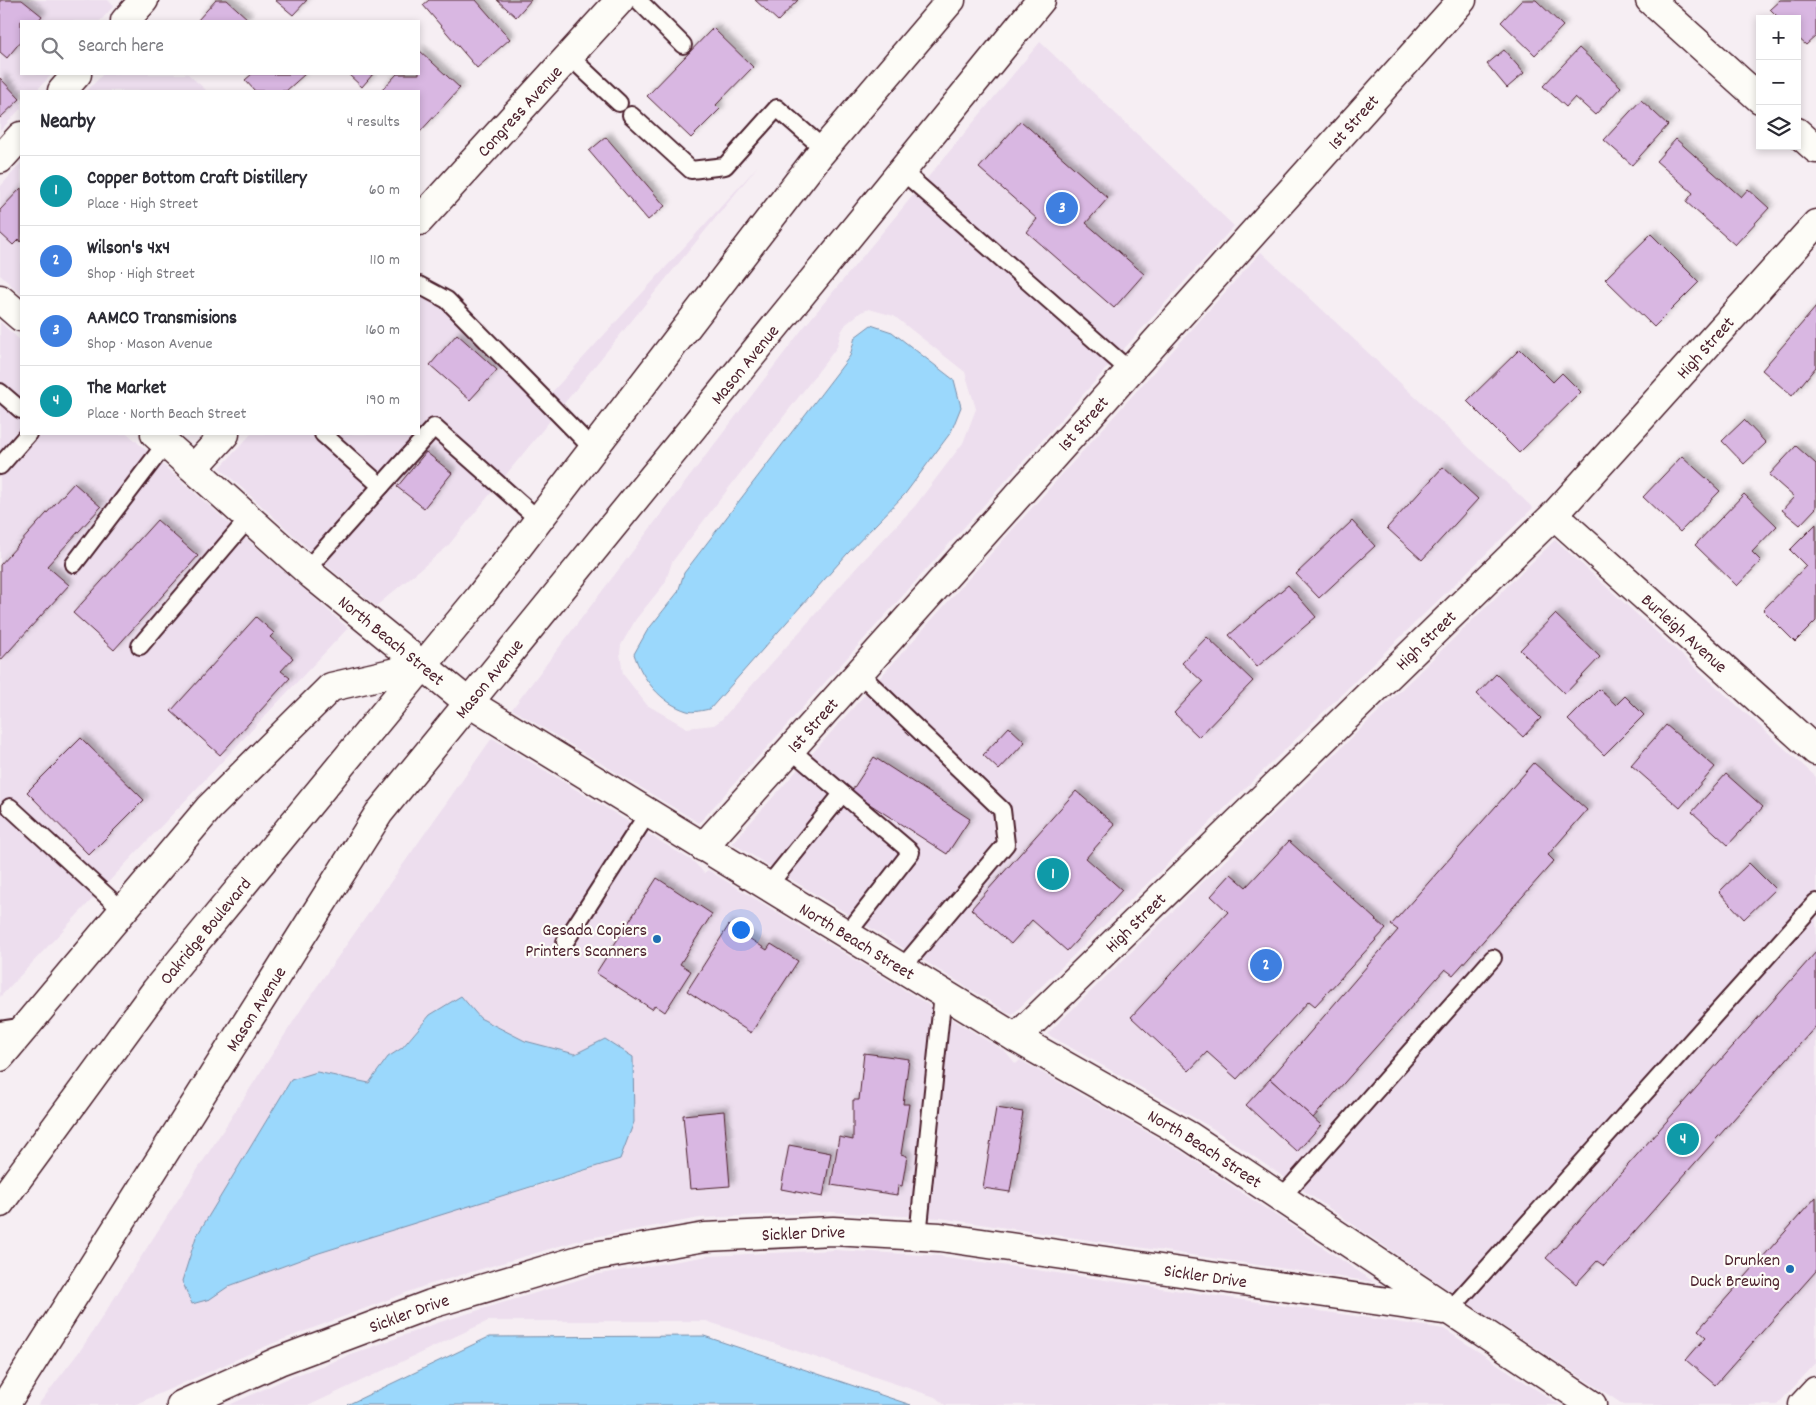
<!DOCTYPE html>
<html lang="en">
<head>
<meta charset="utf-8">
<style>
  :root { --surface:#fff; --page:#f7f7f7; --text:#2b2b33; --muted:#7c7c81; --line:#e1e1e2; --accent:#0b8043 }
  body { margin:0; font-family:Dekko,sans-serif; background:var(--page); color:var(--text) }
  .controls { position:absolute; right:15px; top:15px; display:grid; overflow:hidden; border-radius:0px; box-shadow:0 2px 8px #0003 }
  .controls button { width:45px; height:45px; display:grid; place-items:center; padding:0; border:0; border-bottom:1px solid var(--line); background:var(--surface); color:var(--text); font:25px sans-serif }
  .you { position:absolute; left:740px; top:929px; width:18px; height:18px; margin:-12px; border:4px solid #fff; border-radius:50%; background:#1a73e8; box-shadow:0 0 0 8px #1a73e833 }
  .badge { display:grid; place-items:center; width:32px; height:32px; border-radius:50%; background:var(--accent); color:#fff; font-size:16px; font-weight:700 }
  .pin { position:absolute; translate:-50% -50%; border:2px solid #fff; box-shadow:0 1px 5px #0006 }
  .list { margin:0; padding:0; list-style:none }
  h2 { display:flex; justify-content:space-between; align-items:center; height:65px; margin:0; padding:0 20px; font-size:21px }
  h2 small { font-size:16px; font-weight:400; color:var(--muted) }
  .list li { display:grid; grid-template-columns:32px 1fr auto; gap:15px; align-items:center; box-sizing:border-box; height:70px; padding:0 20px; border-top:1px solid var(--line) }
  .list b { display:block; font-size:19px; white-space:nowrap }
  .list p { margin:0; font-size:16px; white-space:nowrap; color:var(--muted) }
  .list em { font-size:16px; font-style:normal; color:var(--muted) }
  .icon { flex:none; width:28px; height:28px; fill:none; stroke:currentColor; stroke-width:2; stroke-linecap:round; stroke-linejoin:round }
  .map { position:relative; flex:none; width:1816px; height:1405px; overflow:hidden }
  .search { position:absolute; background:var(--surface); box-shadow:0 2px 8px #0003; left:20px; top:20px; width:400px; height:55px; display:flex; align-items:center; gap:12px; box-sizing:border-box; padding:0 18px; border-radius:0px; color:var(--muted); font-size:19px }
  .panel { position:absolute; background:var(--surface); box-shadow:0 2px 8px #0003; left:20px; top:90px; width:400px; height:345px; border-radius:0px }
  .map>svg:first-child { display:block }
</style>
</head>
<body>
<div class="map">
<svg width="1816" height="1405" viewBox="0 0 1816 1405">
  <defs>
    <filter id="shadow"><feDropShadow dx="4.5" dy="-4.5" stdDeviation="2.5" flood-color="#0004"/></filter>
  </defs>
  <rect width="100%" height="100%" fill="#f6eef3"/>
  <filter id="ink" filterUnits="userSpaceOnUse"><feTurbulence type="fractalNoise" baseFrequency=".02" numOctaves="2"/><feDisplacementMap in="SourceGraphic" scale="10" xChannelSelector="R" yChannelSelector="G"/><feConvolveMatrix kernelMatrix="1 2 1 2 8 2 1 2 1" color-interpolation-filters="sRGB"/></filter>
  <g filter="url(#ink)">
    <g fill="#eddeee" fill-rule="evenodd">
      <path d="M0,0H108L114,6L100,21H21V74H52L36,91H21V108L0,131Z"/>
      <path d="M1040,42L1234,226L699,823L512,709L804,327ZM869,309L894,316L965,372L976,409L963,443L915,506L858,566L721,720L714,725L687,728L647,705L623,674L620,653L621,645L636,619L665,583L672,562L837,347L841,332L846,324L861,312Z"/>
      <path d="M103,74H188L207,91H87Z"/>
      <path d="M21,163V294L0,275V187Z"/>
      <path d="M758,166L447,547L376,606L326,565L220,468L251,434H419V287L543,402Z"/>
      <path d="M1261,252L1533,508L1012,1015L732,843Z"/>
      <path d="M0,322L21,341V434H128L348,628L0,997Z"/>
      <path d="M1555,540L1816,777V1363L1777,1405H1624L1466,1302V1295L1453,1293L1212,1128L1047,1034Z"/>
      <path d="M492,738L694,862L704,873L708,870L1006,1052L1016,1064L1020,1060L1182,1152L1374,1282L940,1218L831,1212L700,1218L583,1239L424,1286L271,1344L134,1405H38L82,1348L304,1005ZM461,996L479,1018L525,1041L575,1054L605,1039L620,1159L552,1182L472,1204L319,1253L229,1286L317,1072L369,1083L388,1057L402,1048L430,1015Z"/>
      <path d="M835,1250L940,1256L1444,1329L1560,1405H945L935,1397L706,1321H488L310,1405H229L286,1379L437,1323L594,1275L708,1256Z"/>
    </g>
    <g fill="#9bd8fc" stroke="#7b8ea8">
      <path d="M871,325L892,332L954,380L961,407L951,432L905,494L847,554L710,709C704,710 693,713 687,711C661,703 642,679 634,654L647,631L678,592L684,573L850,356L855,337Z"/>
      <path d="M461,996L480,1018L525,1041L575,1054L605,1039L633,1057L634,1122L620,1159L319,1253L229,1286L210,1299L192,1304L182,1281L196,1237L291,1080L317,1072L369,1083L388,1057L402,1048L430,1015Z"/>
      <path d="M704,1336L911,1405H347L489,1337Z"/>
    </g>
    <g fill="#d9b7e2" stroke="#4a1f2b" filter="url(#shadow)">
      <path d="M0,0H22L42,16L38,21H21V41L7,58L0,52Z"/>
      <path d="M216,0H227L248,19L246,21H197Z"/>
      <path d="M275,0H307L293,15Z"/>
      <path d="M429,0H476L510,39L477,68L423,5Z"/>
      <path d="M497,0H531L516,17Z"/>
      <path d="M755,0H798L778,21Z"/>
      <path d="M1522,0H1536L1563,26L1535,55L1501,22Z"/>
      <path d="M1780,0H1816V36L1806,45L1797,37V19H1780L1770,9Z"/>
      <path d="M713,28L753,67L716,105L720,109L691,138L647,96Z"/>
      <path d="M1579,48L1621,87L1595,115L1575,97L1566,107L1543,86Z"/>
      <path d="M419,50L460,88L419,133V91H381L397,74H419Z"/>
      <path d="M1504,50L1524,73L1507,88L1487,64Z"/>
      <path d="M252,74H305L286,91H255L245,80Z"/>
      <path d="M348,74H373L362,87Z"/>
      <path d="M0,78L20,99L0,118Z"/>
      <path d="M1641,100L1668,125L1632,165L1604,140Z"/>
      <path d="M1021,121L1108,198L1086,223L1144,274L1114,308L1027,232L1037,219L979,168Z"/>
      <path d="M606,137L665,206L648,220L589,151Z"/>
      <path d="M1676,139L1741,197L1748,189L1769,208L1735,245L1686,202L1693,193L1656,161Z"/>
      <path d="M21,188V242L19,239L13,245L0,233V210Z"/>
      <path d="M1651,234L1699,282L1654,327L1605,279Z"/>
      <path d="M1816,307V367L1792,396L1762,370Z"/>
      <path d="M457,334L497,370L470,400L430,365Z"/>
      <path d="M1520,349L1553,382L1562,373L1581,392L1519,453L1467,401Z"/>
      <path d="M1744,420L1766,443L1744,464L1722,441Z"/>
      <path d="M1796,446L1816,464V508L1800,525L1782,510L1794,497L1769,475Z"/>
      <path d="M426,452L452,473L424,508L397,487Z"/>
      <path d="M1682,456L1720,491L1680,532L1643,497Z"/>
      <path d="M1443,467L1478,499L1422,560L1387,528Z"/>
      <path d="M74,483L101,507L47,566L69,585L0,661V565Z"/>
      <path d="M1744,494L1777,526L1752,552L1761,561L1737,586L1695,545Z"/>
      <path d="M157,520L198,556L114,650L73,613Z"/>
      <path d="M1352,521L1375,546L1319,598L1296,574Z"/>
      <path d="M1816,524V621L1795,642L1763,610L1806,566L1790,550Z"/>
      <path d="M1288,585L1316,617L1257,667L1229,635Z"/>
      <path d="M1555,614L1600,657L1565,694L1520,650Z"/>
      <path d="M256,617L274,633L270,637L293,658L281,671L290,678L220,755L171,711Z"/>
      <path d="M1207,637L1253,681L1199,737L1174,713L1203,682L1182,663Z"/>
      <path d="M1496,674L1541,718L1523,737L1477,694Z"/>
      <path d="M1599,689L1616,705L1625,696L1644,715L1604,755L1568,720Z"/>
      <path d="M1666,725L1715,767L1680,808L1631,765Z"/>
      <path d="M1009,727L1025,742L999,770L983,755Z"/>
      <path d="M81,738L144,800L89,855L27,792Z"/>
      <path d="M874,757L970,819L947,854L851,792Z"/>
      <path d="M1534,763L1587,810L1548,855L1554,861L1453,975L1445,969L1313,1118L1270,1079L1398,930L1391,925Z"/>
      <path d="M1726,774L1763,807L1728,845L1692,812Z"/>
      <path d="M1076,791L1115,825L1086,858L1122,890L1067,951L1032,920L1011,944L971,909Z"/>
      <path d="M1289,841L1386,929L1315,1006L1309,1001L1237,1079L1207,1052L1189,1071L1131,1017L1228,912L1211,896L1231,874L1246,887Z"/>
      <path d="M1749,863L1775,889L1744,919L1719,892Z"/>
      <path d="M657,878L712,914L680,964L691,971L665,1012L655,1005L652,1009L596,973Z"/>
      <path d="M729,925L767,950L771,944L798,961L751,1033L687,991Z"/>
      <path d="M1816,952V1026L1604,1266L1597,1261L1576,1284L1546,1258Z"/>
      <path d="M864,1053L909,1059L903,1104H909L901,1154L907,1156L902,1186L898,1185L897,1195L831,1185L839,1137L853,1140V1100H859Z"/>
      <path d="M1270,1079L1321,1125L1297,1152L1246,1105Z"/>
      <path d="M996,1108L1023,1112L1010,1192L983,1188Z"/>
      <path d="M724,1111L730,1186L690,1189L683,1115Z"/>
      <path d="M789,1145L831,1153L823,1197L781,1189Z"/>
      <path d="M1816,1197V1271L1715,1385L1686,1360L1706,1337L1698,1330Z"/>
    </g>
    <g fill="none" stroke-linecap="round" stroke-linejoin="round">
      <defs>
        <g id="service">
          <path d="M638,0L683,45"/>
          <path d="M569,56L619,103"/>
          <path d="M631,115L691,170L725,166L777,108L824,149"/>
          <path d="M902,171L1130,371"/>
          <path d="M419,285L447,300L593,449"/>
          <path d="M0,392L21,410"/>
          <path d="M323,434L381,486"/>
          <path d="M0,466L28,434"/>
          <path d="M74,564L166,443"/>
          <path d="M306,570L434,427L539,520"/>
          <path d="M140,646L249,518"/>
          <path d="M859,673L1002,810L1006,844L902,968"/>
          <path d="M790,749L911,852L847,934"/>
          <path d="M10,807L122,910"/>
          <path d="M768,886L842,794"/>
          <path d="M565,942L648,813"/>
          <path d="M0,1030L26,1026"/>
          <path d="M1281,1198L1493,958"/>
          <path d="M918,1236L943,993"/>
          <path d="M1449,1311L1816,902"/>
        </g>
        <g id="minor">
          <path d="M125,21L144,0"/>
          <path d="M62,91L77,74"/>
          <path d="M0,159L21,136"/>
          <path id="s1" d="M419,221L620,0"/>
          <path d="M194,468L225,434"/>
          <path id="s2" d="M1554,515L1816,751"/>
          <path id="s3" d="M703,847L1462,0"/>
          <path id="s4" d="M1016,1038L1554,515L1816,224"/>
        </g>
        <g id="tertiary">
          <path d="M1650,0L1760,99"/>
          <path d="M1797,132L1816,149"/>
          <path d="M0,299L21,317"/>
          <path id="s5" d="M155,434L313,576L469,703L1016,1038L1189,1136L1592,1405"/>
          <path d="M0,1057L209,808L331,687L422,666"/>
          <path id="s6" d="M181,1405L279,1361L431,1304L589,1257L705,1237L833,1231L940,1237L1443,1310"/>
          <path d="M1803,1405L1816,1391"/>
        </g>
        <g id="secondary">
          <path id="s7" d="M0,1203L156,990L478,599L819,155L951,0"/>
          <path id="s8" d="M5,1405L379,813L1041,0"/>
        </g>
      </defs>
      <use href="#service" stroke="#4a1f2b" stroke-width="20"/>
      <use href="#minor" stroke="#4a1f2b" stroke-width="31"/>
      <use href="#tertiary" stroke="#4a1f2b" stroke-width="31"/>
      <use href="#secondary" stroke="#4a1f2b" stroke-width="31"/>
      <use href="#service" stroke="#fdfcf7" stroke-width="16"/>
      <use href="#minor" stroke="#fdfcf7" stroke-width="28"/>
      <use href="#tertiary" stroke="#fdfcf7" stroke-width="28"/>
      <use href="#secondary" stroke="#fdfcf7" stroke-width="28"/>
    </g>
  </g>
  <g fill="#1f6fb2" stroke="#fdfcf7" stroke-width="2">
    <circle cx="657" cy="939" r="5"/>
    <circle cx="1790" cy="1269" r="5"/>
  </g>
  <g text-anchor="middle" stroke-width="4.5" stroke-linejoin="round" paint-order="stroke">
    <g font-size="18" fill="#4a1f2b" stroke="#fdfcf7">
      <text dy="6" stroke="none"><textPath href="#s1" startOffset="149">Congress Avenue</textPath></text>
      <text dy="6" stroke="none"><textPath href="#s3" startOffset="974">1st Street</textPath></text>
      <text dy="6" stroke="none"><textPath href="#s4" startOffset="976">High Street</textPath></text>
      <text dy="6" stroke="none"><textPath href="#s8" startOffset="1279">Mason Avenue</textPath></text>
      <text dy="6" stroke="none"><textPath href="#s3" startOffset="569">1st Street</textPath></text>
      <text dy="6" stroke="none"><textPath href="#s2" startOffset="176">Burleigh Avenue</textPath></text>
      <text dy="6" stroke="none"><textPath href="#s4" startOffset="571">High Street</textPath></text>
      <text dy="6" stroke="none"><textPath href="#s5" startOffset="314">North Beach Street</textPath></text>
      <text dy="6" stroke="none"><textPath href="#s8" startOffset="874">Mason Avenue</textPath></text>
      <text dy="6" stroke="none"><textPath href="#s3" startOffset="164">1st Street</textPath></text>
      <text dy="6" stroke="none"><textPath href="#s4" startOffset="166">High Street</textPath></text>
      <text dy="6" stroke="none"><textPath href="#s7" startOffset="341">Oakridge Boulevard</textPath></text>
      <text dy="6" stroke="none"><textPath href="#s5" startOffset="869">North Beach Street</textPath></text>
      <text dy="6" stroke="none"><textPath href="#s8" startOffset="469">Mason Avenue</textPath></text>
      <text dy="6" stroke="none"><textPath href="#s5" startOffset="1274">North Beach Street</textPath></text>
      <text dy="6" stroke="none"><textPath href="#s6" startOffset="651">Sickler Drive</textPath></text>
      <text dy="6" stroke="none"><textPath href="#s6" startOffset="1056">Sickler Drive</textPath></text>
      <text dy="6" stroke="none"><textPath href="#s6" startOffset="246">Sickler Drive</textPath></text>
    </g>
    <g font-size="18" fill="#4a1f2b" stroke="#fdfcf7" text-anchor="end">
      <text x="647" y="935">Gesada Copiers<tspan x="647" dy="21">Printers Scanners</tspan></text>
      <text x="1780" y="1265">Drunken<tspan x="1780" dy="21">Duck Brewing</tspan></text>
    </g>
  </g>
</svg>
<div class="controls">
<button>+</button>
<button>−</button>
<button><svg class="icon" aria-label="layers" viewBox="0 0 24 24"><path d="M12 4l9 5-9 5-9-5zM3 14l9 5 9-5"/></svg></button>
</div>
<div class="you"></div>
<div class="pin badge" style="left:1053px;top:874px;background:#0f9aa8">1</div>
<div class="pin badge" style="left:1266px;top:965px;background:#3f7fe0">2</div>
<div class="pin badge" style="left:1062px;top:208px;background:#3f7fe0">3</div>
<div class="pin badge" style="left:1683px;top:1139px;background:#0f9aa8">4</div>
<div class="search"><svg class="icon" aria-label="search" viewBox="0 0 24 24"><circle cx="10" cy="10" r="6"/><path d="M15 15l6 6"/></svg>Search here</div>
<section class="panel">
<h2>Nearby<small>4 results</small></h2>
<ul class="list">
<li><span class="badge" style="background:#0f9aa8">1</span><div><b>Copper Bottom Craft Distillery</b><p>Place · High Street</p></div><em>60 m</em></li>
<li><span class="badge" style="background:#3f7fe0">2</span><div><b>Wilson's 4x4</b><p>Shop · High Street</p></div><em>110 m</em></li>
<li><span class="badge" style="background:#3f7fe0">3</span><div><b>AAMCO Transmisions</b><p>Shop · Mason Avenue</p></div><em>160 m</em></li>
<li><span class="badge" style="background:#0f9aa8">4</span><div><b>The Market</b><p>Place · North Beach Street</p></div><em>190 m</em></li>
</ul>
</section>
</div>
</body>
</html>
